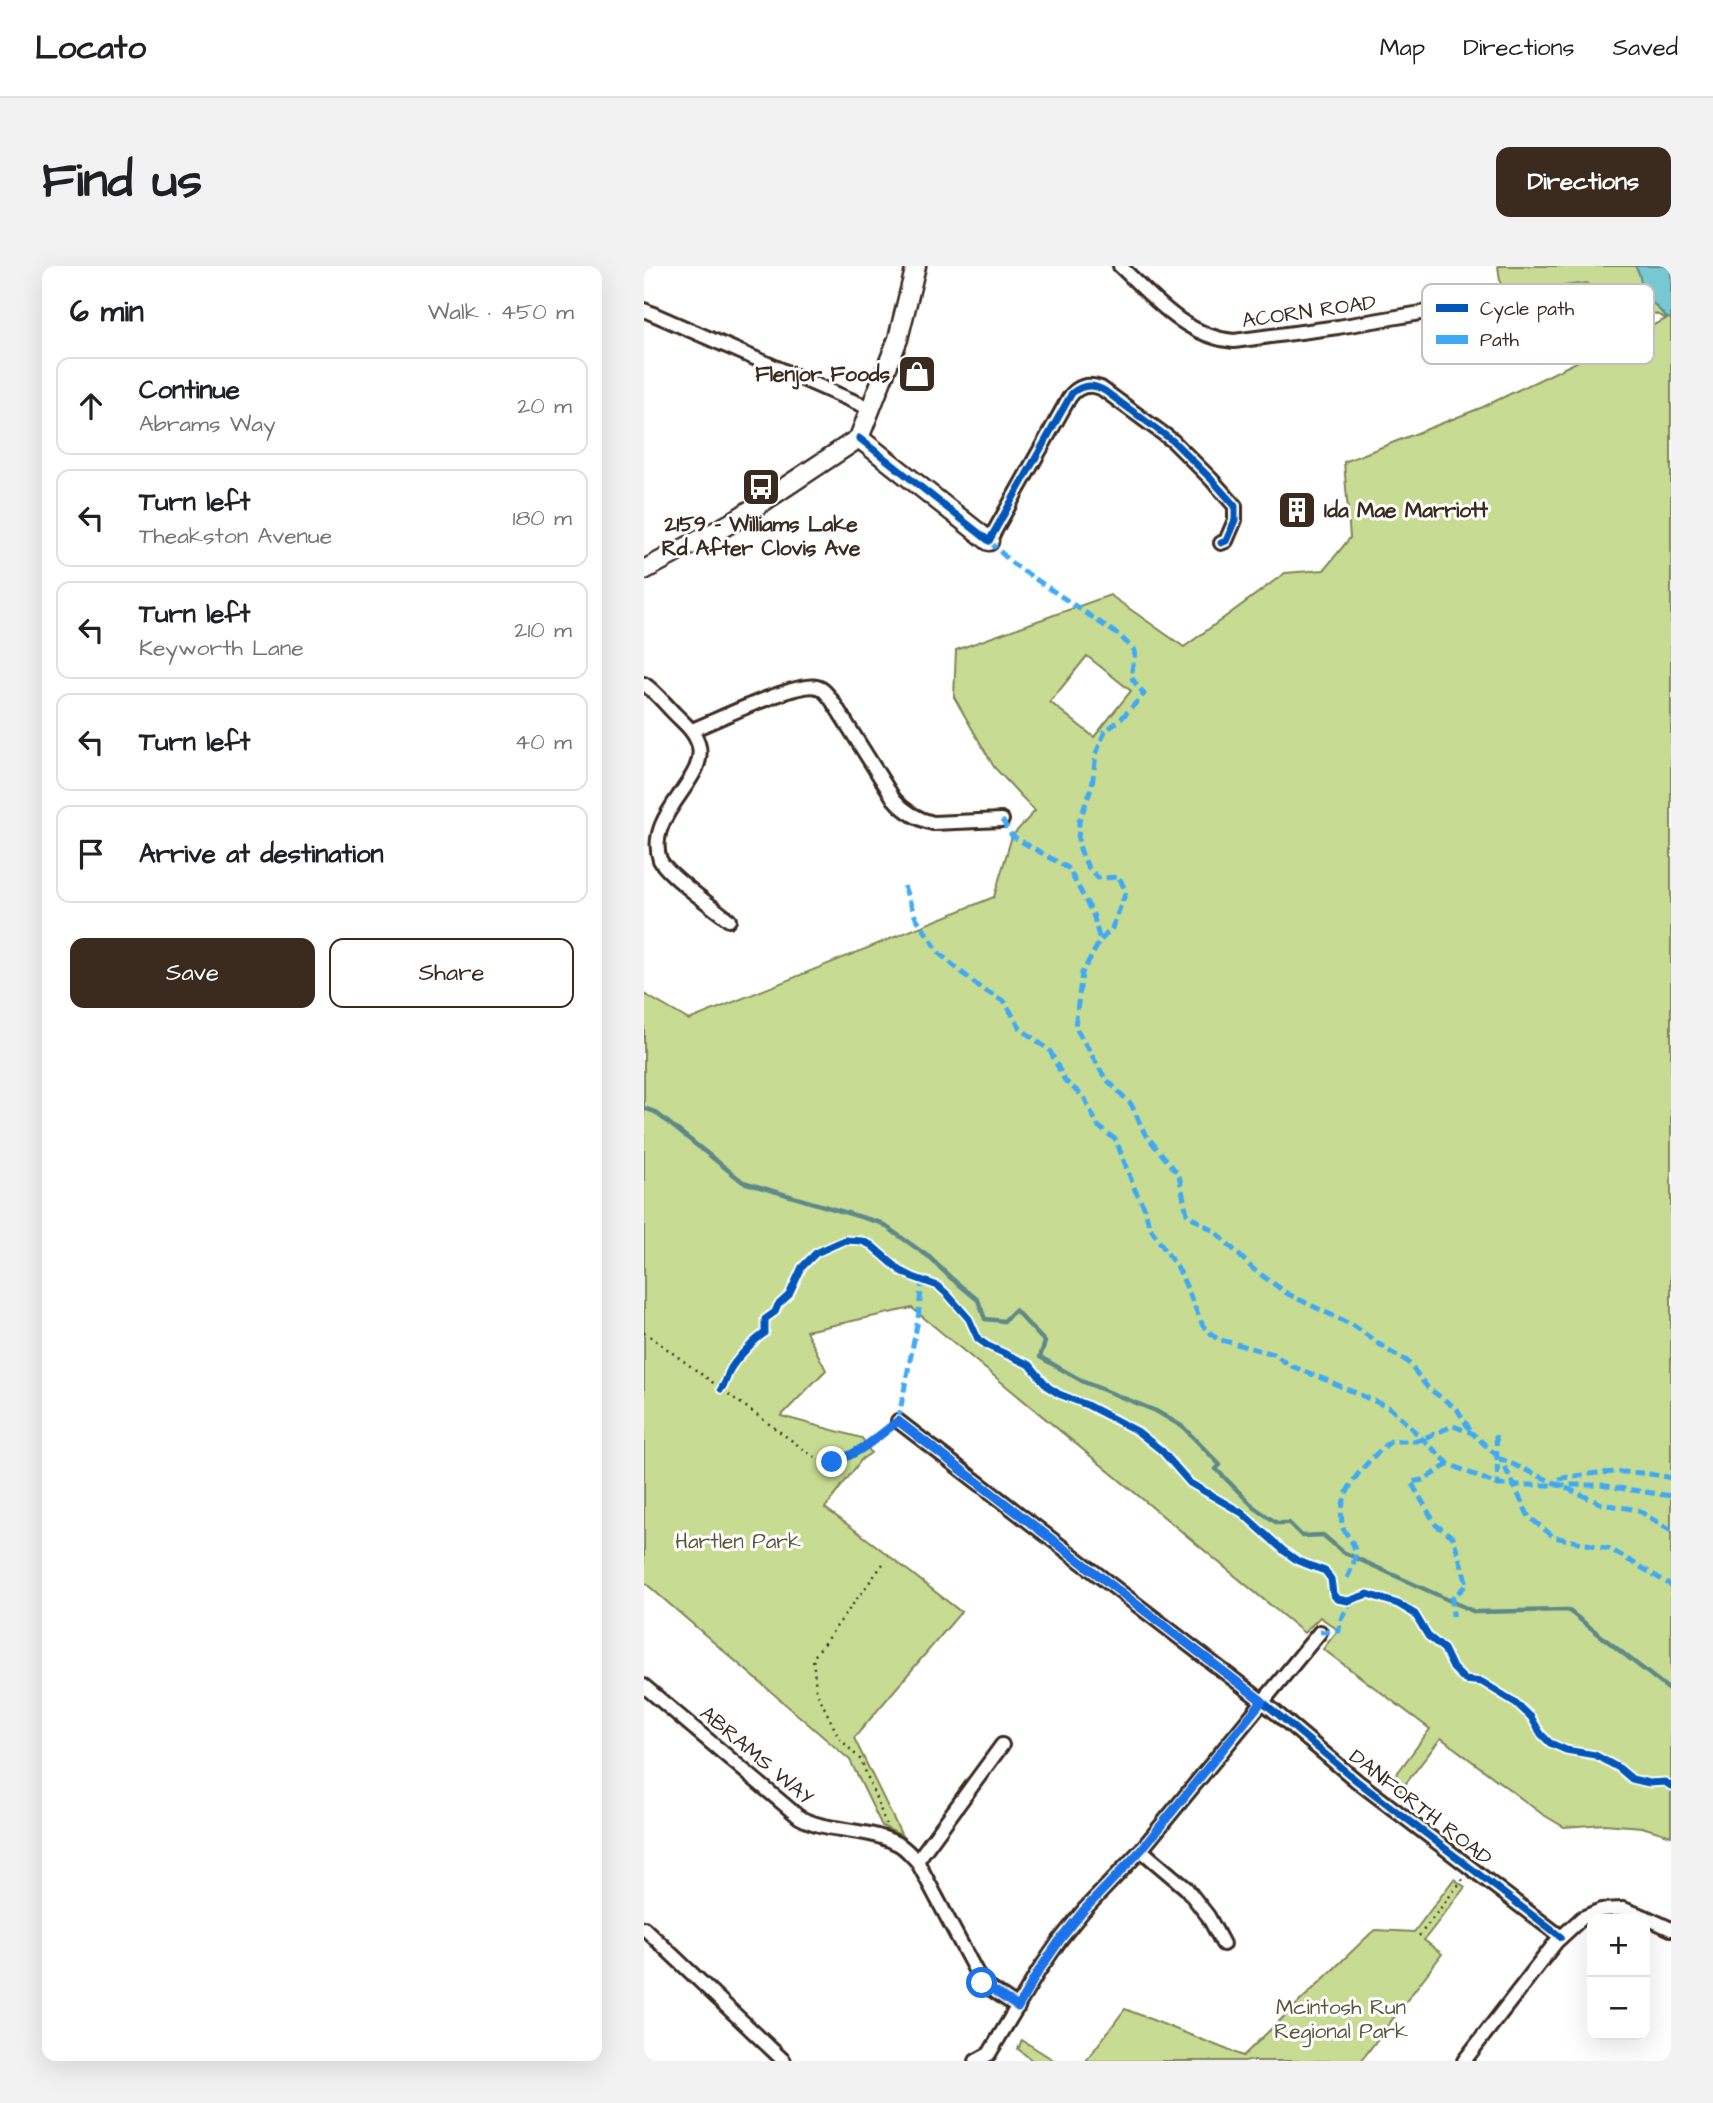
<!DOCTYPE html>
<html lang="en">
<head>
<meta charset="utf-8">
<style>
  :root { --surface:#fff; --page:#f2f2f2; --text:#202124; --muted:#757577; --line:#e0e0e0; --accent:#3b2a1e }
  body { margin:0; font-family:"Architects Daughter",sans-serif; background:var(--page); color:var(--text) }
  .controls { position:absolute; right:21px; bottom:21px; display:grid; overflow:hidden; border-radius:14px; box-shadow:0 7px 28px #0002 }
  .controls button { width:63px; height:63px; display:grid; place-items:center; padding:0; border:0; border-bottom:2px solid var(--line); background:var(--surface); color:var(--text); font:35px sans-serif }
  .stop { position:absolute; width:21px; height:21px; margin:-16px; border:5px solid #1a73e8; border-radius:50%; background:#fff }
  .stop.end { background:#1a73e8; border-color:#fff; box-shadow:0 2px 7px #0008 }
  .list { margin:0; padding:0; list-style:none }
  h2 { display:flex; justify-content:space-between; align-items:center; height:91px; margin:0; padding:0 28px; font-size:30px }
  h2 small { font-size:23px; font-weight:400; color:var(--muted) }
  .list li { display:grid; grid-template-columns:46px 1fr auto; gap:21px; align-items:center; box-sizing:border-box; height:98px; margin:0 14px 14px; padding:0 14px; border:2px solid var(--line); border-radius:14px }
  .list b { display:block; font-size:26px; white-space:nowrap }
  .list p { margin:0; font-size:23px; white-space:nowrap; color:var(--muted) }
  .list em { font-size:23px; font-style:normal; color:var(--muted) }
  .actions { display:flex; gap:14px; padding:21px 28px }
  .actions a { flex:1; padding:16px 0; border:2px solid var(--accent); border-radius:14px; text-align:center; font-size:24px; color:var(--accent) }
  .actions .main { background:var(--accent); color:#fff }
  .icon { flex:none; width:38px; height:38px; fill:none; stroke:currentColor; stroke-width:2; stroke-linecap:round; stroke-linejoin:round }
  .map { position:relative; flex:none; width:1027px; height:1795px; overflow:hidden; border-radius:14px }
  header { display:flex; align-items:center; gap:42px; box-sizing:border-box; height:98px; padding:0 35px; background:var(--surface); border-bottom:2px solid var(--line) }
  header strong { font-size:33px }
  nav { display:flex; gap:38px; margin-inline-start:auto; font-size:24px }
  .intro { display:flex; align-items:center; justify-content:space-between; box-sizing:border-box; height:168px; padding:0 42px }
  h1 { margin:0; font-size:49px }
  .button { padding:18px 32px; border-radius:14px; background:var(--accent); color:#fff; font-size:24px; font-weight:700 }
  main { display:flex; gap:42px; padding:0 42px }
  aside { flex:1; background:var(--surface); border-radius:14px; box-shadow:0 7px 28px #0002 }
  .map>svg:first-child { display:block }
</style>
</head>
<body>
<header>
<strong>Locato</strong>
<nav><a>Map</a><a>Directions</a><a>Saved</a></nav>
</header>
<div class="intro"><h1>Find us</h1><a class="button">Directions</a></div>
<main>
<aside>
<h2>6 min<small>Walk · 450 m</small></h2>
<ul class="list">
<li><svg class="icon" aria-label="ahead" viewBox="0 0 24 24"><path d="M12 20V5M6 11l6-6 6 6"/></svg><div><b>Continue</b><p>Abrams Way</p></div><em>20 m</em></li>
<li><svg class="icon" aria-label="left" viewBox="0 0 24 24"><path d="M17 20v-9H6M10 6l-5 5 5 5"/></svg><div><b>Turn left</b><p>Theakston Avenue</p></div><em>180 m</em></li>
<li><svg class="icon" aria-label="left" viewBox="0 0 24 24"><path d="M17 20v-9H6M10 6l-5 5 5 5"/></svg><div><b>Turn left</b><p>Keyworth Lane</p></div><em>210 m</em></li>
<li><svg class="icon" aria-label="left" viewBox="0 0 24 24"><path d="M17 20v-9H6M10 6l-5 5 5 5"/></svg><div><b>Turn left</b></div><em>40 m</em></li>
<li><svg class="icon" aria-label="arrive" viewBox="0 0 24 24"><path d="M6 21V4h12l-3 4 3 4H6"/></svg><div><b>Arrive at destination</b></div></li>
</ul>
<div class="actions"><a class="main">Save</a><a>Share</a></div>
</aside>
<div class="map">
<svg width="1027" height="1795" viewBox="0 0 1027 1795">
  <rect width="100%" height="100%" fill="#fff"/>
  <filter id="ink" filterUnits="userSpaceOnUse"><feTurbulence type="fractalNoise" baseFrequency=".0143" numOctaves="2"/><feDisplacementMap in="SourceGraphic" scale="14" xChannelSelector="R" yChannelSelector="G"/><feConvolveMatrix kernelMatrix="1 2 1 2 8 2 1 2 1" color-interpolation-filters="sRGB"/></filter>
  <g filter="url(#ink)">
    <g fill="#c7dc92" stroke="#818358" stroke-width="2" fill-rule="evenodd">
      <path d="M854,0H1027V1570L998,1561L960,1558L920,1561L898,1548L797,1472L756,1525L746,1517L786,1463L679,1383L694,1364L676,1351L660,1367L268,1042L162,1065L182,1104L137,1150L218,1172L227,1187L218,1193L181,1242L230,1278L317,1346L210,1472L258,1570L238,1560L206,1494L0,1316V728L45,754L350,631L368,570L391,545L350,501L310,431L312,384L466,329L540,381L641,307L680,304L706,272L700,196L839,141L1022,53C1010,45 997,44 984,40C968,35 955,27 943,17L840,30L839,26L857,22ZM443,390L487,425L450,471L406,436Z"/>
      <path d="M810,1613L821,1621L780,1674L798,1688L717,1795H442L481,1743L599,1790L727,1667L732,1664L770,1666Z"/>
      <path d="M378,1774L411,1795H389L374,1783Z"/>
    </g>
    <path fill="#77c8d0" stroke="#5f8989" stroke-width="2" d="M991,0H1027V53L1023,52L999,27L995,7Z"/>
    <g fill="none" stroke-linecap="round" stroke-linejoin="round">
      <path stroke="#5f8989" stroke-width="4.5" d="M0,842L11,846L99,916L237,957L285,991L307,1012L334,1034L341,1053L360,1055L371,1044L401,1076L396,1091L440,1116L512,1145L539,1161L576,1199L572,1203L611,1242L633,1257H645L658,1270L679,1269L699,1286L831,1346L924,1344L1027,1425"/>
      <defs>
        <g id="street">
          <path d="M476,0C509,31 542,71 590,75L694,61L842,36"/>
          <path d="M0,44L225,142"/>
          <path d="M345,275L425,132C433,120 444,117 457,122L529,175L567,213L591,240V254L582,275L577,277"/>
          <path d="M0,418C12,426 21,438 31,448C40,457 50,465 54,477C67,513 0,547 16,594C25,610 69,641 85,654"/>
          <path d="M48,464C71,455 153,415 173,421C181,423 185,431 189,436L250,533C260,545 273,553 289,557L358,554"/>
          <path d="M254,1155L618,1435L713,1515L917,1671"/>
          <path d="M0,1420L155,1551C183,1567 221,1561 252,1577C260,1580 267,1589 273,1595L338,1717L374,1741"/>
          <path d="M497,1584L542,1622L564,1650L579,1678"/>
          <path d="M273,1595L358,1479"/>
          <path d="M0,1662L140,1795"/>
          <path d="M332,1795L345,1788L394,1706L416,1674L440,1644L497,1584L676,1366"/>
          <path d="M820,1795L912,1676L938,1652L957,1644L979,1643L1001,1651L1027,1663"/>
        </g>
        <g id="secondary">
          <path d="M215,172L345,275"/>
          <path d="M0,304L87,257L215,172L254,73L272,0"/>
        </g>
      </defs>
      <use href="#street" stroke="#3b2a1e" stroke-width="18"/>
      <use href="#secondary" stroke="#3b2a1e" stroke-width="23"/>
      <g stroke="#3b2a1e" stroke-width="2.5" stroke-dasharray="2 5" stroke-linecap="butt">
        <path d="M0,1066L166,1188C173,1192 180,1196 188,1196C208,1194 228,1175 243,1163"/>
        <path d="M239,1298L169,1392L172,1424L195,1472L217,1494L242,1558"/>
        <path d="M775,1670L819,1613"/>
      </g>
      <use href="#street" stroke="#fff" stroke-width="12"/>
      <use href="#secondary" stroke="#fff" stroke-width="18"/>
      <g stroke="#3fa9f5" stroke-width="5" stroke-dasharray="10 5" stroke-linecap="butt">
        <path d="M345,275L369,298L476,370L491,385L487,411L500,428L475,455L461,465L452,488L448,520L435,556L434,577L439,591L444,601L454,612L475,611L482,626L468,662L456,675L438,707L431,760L461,812L487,838L501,868L535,909L543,948L573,967L609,1003L644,1028L710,1060L748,1087L763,1095L784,1122L813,1143L828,1167"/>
        <path d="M358,554L368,570L424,602L449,648L456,675"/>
        <path d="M260,620L271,650L296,688L335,721L361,736L376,762L406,785L421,815L440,831L454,860L472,874L491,924L501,943L505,960L536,1006L559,1060L573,1073L630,1088L645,1099L687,1116L746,1142L805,1198L854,1219H956L1027,1230"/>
        <path d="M254,1155L274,1054L278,1014"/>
        <path d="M852,1169L854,1219"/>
        <path d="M805,1198L779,1214L767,1216L792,1259L809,1271L823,1318L808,1333L809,1350"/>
        <path d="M915,1213C953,1205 989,1203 1027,1212"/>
        <path d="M1027,1265L994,1244L958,1238L857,1193L885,1251L910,1271L966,1283L1027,1319"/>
        <path d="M703,1312C709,1299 715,1289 708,1276C705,1271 701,1267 699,1262C690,1227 723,1195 747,1175H773L809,1160L828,1167L857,1193"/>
        <path d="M676,1366L695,1365L696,1355L709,1332"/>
      </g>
      <defs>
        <g id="cycleway">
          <path d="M215,172L345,275L428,127C439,118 450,118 461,125L529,175L567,213L591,240V254L582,275L577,277"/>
          <path d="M77,1123C82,1117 82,1113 85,1106C89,1096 111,1073 121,1067V1053L131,1046L134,1039L145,1029L158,1001L172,987L201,974L218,975L227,979L257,1005L269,1011L294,1020L304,1029L325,1053L334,1073L344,1080L386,1099L404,1121L415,1128L443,1139L493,1165L518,1185L546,1217L598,1247L640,1285L654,1295L681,1305L687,1313L689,1328L693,1333L704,1335L724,1328L754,1338L771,1348L784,1370L800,1383L809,1402L821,1414L838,1416L872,1437L887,1451L897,1468L906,1477L922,1484L951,1489L975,1502L988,1513L1005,1517L1021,1516L1027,1520"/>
          <path d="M254,1155L618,1435L713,1515L917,1671"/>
        </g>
      </defs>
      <use href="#cycleway" stroke="#fff" stroke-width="11"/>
      <use href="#cycleway" stroke="#0057b8" stroke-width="7"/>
    </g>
  </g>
  <g fill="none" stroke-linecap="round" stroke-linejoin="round" filter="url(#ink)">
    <path stroke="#1a73e8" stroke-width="9" d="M188,1196C214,1189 233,1171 254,1155L618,1435L497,1584L440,1644L416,1674L394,1706L374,1741L338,1717"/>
  </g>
  <defs>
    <symbol id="shop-square" viewBox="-11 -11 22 22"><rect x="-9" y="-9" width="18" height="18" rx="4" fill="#3b2a1e" stroke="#fff"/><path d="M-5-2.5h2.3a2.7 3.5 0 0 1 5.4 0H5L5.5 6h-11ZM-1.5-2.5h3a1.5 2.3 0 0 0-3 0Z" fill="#fff"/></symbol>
    <symbol id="bus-square" viewBox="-11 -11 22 22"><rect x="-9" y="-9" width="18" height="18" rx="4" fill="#3b2a1e" stroke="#fff"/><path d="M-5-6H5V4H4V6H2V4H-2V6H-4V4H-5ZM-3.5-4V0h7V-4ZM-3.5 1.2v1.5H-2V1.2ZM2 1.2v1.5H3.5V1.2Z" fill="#fff"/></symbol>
    <symbol id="building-square" viewBox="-11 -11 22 22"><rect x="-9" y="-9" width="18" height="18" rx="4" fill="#3b2a1e" stroke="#fff"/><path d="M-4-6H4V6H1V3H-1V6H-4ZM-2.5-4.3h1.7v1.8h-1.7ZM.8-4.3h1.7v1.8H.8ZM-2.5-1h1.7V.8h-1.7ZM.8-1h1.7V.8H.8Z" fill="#fff"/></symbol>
  </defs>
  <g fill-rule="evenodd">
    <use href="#shop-square" x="251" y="86" width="44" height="44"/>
    <use href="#bus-square" x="95" y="199" width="44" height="44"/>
    <use href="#building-square" x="631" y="222" width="44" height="44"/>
  </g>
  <g text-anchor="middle" stroke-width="6" stroke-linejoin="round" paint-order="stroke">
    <g font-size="21" fill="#3b2a1e" stroke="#fff">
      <text transform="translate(665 45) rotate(-8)" y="7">ACORN ROAD</text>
      <text transform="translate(113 1489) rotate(40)" y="7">ABRAMS WAY</text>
      <text transform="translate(777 1541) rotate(38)" y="7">DANFORTH ROAD</text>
    </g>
    <g font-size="21" font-weight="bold" fill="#3b2a1e" stroke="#fff" text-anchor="end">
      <text x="246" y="115">Flenjor Foods</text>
      <text x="680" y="251" text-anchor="start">Ida Mae Marriott</text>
      <text x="117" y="265" text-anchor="middle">2159 - Williams Lake<tspan x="117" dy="24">Rd After Clovis Ave</tspan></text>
    </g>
    <g font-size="21" fill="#5e563b" stroke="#fff">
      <text x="94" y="1282">Hartlen Park</text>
      <text x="697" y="1748">Mcintosh Run<tspan x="697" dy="24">Regional Park</tspan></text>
    </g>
  </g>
  <rect x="778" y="18" width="232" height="80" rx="10" fill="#fff" stroke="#c4bfbc" stroke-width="2"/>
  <rect x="792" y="38" width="32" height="8" fill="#0057b8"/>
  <rect x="792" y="69" width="32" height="9" fill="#3fa9f5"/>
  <g font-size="19" fill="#3b2a1e">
    <text x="836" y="49">Cycle path</text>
    <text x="836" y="80">Path</text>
  </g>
</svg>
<div class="controls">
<button>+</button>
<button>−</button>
</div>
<div class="stop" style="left:338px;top:1717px"></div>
<div class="stop end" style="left:188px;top:1196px"></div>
</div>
</main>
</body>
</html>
